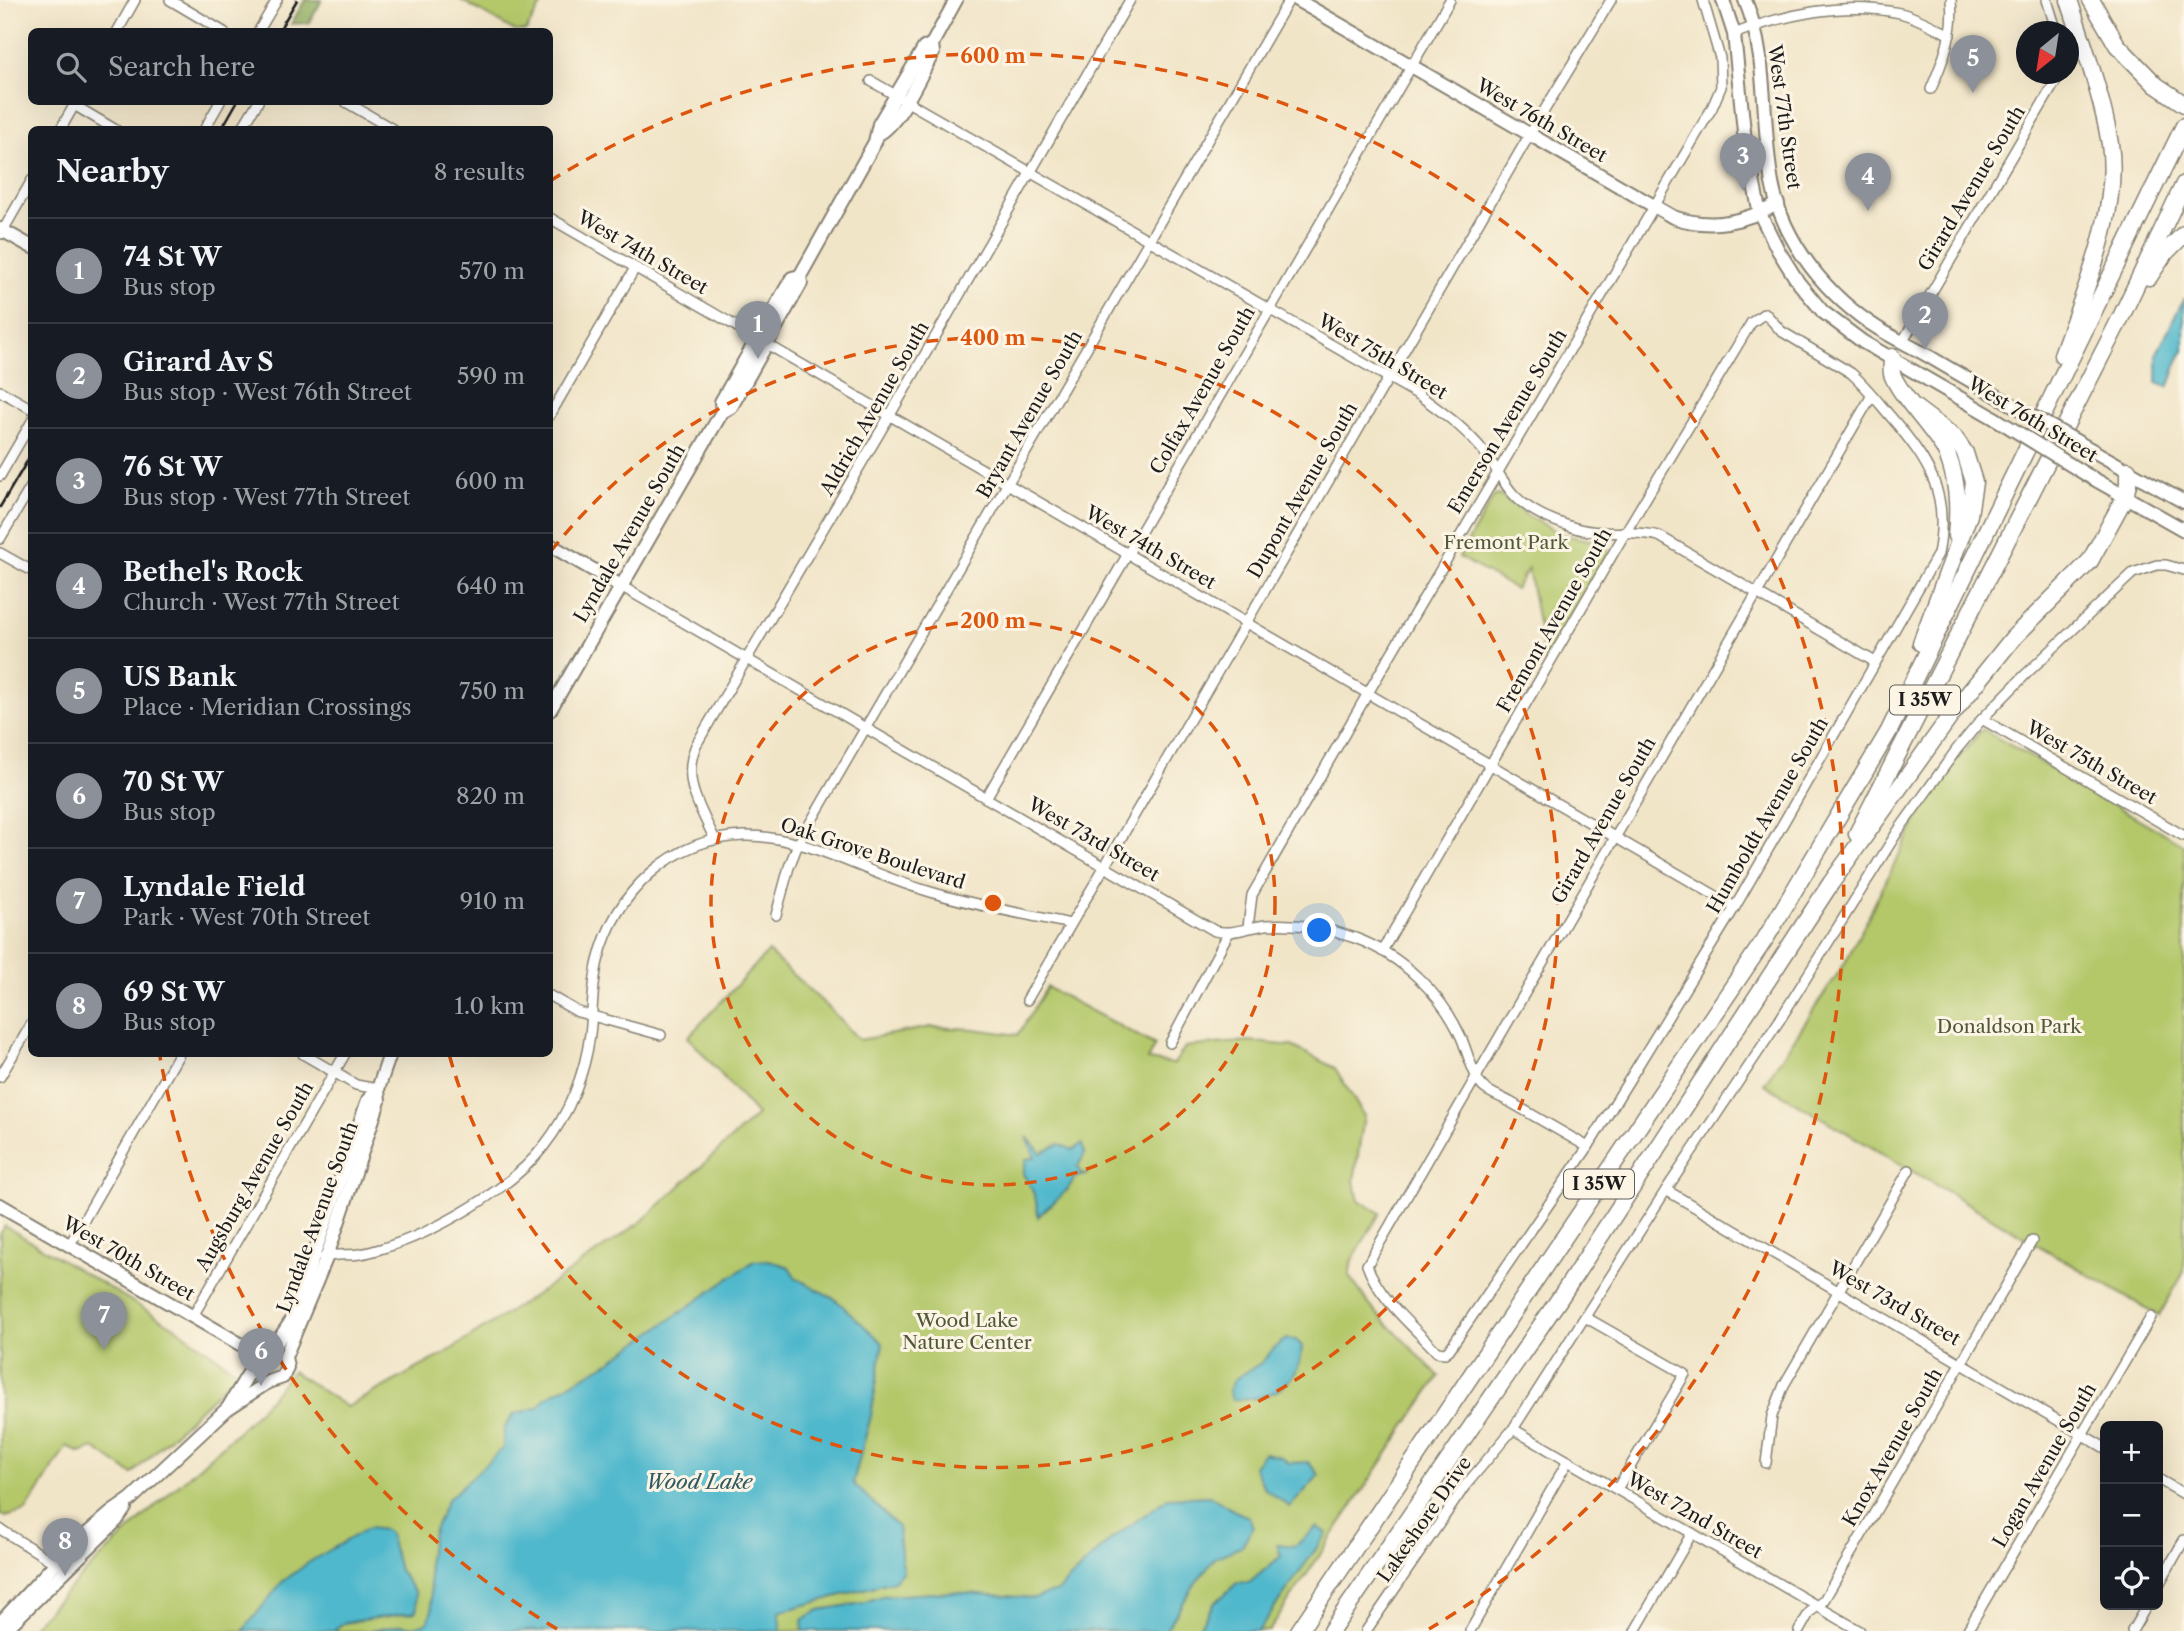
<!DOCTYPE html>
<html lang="en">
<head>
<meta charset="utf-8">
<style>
  :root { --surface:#171b24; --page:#242831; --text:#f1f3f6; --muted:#9ea1a6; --line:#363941; --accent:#8c9099 }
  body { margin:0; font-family:"Libre Caslon Text",serif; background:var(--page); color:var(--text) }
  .controls { position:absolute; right:21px; bottom:21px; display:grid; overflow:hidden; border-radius:10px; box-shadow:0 7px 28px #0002 }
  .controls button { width:63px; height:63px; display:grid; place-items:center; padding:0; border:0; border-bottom:2px solid var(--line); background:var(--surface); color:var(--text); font:35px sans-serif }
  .compass { position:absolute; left:2016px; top:21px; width:63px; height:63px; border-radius:50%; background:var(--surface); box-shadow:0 7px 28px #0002; rotate:210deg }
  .you { position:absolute; left:1320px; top:931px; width:24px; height:24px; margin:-18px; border:5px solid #fff; border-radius:50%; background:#1a73e8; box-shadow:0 0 0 10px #1a73e833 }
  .badge { display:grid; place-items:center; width:46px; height:46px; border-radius:50%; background:var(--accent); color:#fff; font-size:23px; font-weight:700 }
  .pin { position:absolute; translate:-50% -58px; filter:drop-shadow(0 2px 4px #0008) }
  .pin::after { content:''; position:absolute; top:37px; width:24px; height:21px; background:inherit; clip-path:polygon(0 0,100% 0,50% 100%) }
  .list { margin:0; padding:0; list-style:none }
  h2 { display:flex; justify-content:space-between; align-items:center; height:91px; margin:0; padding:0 28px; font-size:30px }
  h2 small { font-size:23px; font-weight:400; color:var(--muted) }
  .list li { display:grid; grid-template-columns:46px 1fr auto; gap:21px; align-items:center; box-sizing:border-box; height:105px; padding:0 28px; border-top:2px solid var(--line) }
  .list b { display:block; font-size:26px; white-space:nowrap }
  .list p { margin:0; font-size:23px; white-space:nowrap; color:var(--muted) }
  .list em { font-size:23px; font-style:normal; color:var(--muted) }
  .icon { flex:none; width:38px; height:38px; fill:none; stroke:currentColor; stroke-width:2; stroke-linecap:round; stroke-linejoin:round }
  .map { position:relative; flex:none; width:2184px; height:1631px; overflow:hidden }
  .search { position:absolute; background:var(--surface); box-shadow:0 7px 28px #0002; left:28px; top:28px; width:525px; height:77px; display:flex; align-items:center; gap:18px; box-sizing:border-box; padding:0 24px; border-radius:10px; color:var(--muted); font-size:26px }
  .panel { position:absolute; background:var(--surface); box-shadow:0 7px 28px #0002; left:28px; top:126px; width:525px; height:931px; border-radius:10px }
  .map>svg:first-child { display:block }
</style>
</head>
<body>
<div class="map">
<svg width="2184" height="1631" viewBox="0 0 2184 1631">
  <rect width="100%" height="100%" fill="#fcf5e5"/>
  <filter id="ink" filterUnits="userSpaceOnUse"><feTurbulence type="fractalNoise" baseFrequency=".0143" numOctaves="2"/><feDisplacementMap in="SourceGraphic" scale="14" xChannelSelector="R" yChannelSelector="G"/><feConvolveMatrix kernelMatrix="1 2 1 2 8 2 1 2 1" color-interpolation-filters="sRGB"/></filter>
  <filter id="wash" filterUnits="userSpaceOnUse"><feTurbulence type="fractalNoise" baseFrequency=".00686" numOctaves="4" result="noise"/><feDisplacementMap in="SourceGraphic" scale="28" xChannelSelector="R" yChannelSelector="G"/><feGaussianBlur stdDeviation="1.57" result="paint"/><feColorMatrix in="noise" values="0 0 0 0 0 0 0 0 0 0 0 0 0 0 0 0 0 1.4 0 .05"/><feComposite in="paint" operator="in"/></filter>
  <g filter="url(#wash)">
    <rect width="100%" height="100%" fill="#f1e5c8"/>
    <g fill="#b4c86b" stroke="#687244" stroke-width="2">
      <path d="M461,0H544L526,31H515Z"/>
      <path d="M1500,495L1528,516L1563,535L1606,543L1609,552L1545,660L1528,569L1515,589L1459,557L1494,496Z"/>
      <path d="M1982,729L2184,845V1272L2159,1316L1764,1084L1845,963L1929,795Z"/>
      <path d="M768,952L829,1008L859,1040L931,1027L974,1029L1018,1035L1047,987L1155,1045L1147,1060L1174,1064L1185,1047L1249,1041L1292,1046L1335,1068L1364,1116L1354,1181L1359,1200L1380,1213L1352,1260L1349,1276L1372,1308L1439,1376L1269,1631H28C75,1582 124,1534 174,1489C216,1451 258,1417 292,1371L347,1407L444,1354L543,1290L642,1221L757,1115L688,1037Z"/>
      <path d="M5,1226L178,1329L238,1372L132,1474L94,1448L80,1453L67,1446L26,1511L6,1517L0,1514V1234Z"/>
    </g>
    <path fill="#8fac5f" stroke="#56643e" stroke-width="2" d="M305,0H322L309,23L291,24Z"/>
    <g fill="#4fb8cc" stroke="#366a74" stroke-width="2">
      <path d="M2184,298V351C2175,361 2175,374 2168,387L2157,383V353Z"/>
      <path d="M1027,1137L1041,1153L1059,1144L1073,1150L1082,1144L1085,1154L1078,1166L1081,1174H1088L1074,1178C1069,1193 1048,1205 1038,1217C1038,1200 1032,1188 1023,1174L1026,1159L1035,1157Z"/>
      <path d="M769,1260L789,1267L796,1278L835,1299L883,1343L871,1416L853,1483L898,1527L903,1571L894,1581L779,1612L781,1631H369L402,1625L414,1627L427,1623L432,1610L428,1559L433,1532L447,1500L503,1448L504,1429L514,1414L539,1407L545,1398L611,1361L754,1261Z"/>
      <path d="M1286,1339L1296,1340L1302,1346C1301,1386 1268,1402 1232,1399L1229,1390L1235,1379L1262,1362L1275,1347Z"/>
      <path d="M1264,1453L1282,1457L1289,1463L1308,1462L1319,1475L1290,1507L1264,1488L1254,1466Z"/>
      <path d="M1210,1496L1235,1511L1249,1517L1253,1527L1241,1547L1216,1557L1197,1581L1165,1631H803L802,1620L819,1610L862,1603L882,1596L952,1592L1034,1598L1057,1591L1110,1540L1168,1498Z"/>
      <path d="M1317,1527L1327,1533L1258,1631H1196L1214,1604L1238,1582L1249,1583L1281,1556L1277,1544L1295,1546Z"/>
      <path d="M368,1528L386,1530L390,1536L399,1570L415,1592L417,1608L415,1612L344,1623L336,1628L337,1631H243L282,1582L311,1561Z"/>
    </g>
  </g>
  <g filter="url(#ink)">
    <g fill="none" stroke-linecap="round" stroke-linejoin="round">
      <defs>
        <g id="street">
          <path d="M170,0L224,32"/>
          <path d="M2047,0L2057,32"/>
          <path d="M117,32L135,0"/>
          <path d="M258,32L277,0"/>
          <path d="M1734,34C1785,14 1846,1 1900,13C1917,17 1934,27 1950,35"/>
          <path d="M871,81L1419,395C1441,411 1462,426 1480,447C1493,461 1501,481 1514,495C1528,510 1550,520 1569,526C1599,537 1629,529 1659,536L1875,662"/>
          <path d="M1931,89C1943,61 1955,32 1951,0"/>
          <path d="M346,102L394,130"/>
          <path d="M74,105L116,130"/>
          <path d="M60,130L76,102"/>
          <path d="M204,130L220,102"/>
          <path d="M241,130L258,102"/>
          <path d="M550,218L1735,907"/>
          <path d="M1,234L32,180"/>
          <path d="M1903,341L2060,74"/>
          <path d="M0,391L32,409"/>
          <path d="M550,415L635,268"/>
          <path d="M0,476L32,421"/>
          <path d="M0,539L32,485"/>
          <path d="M0,553L32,571"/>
          <path d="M621,586L1215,931C1233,935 1248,927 1266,925C1296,923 1327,928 1355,938C1401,955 1441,993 1461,1037C1467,1050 1473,1076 1482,1086C1488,1093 1502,1097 1510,1102C1536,1117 1562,1132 1588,1147"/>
          <path d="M1982,719L2184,836"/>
          <path d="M986,798L1450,0"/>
          <path d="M715,840C700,807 681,781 696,745L890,415L1130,0"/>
          <path d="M776,915L789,867L798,844L1289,0"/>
          <path d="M1248,927L1252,895L1368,693L1712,108L1721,87L1720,58L1703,0"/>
          <path d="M1382,951L1625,533L1751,323L1765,313L1781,331L1851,373C1866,386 1878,402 1891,417C1929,462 1950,493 1938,554L1735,907L1588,1147L1449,1350L1445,1353L1437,1352C1413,1326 1379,1299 1367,1265L1872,395"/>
          <path d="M550,996L578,1012L661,1035"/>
          <path d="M1027,1000L1530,134L1611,0"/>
          <path d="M1170,1043L1228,934"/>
          <path d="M303,1054L356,1085L378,1089"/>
          <path d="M0,1077L32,1023"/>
          <path d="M1666,1190L2105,1448"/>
          <path d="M69,1246L179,1054"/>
          <path d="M323,1258C334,1253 348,1256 360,1254C367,1253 374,1251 380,1249C433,1234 510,1190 544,1146C569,1114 585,1074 590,1034C593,1010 592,985 598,961C615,892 672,838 744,836C806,835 863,872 921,889C970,905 1021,913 1070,924"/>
          <path d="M193,1316L345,1054"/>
          <path d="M1585,1317L1685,1374L1617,1489"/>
          <path d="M1513,1429L1860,1631"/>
          <path d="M1766,1463L1772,1416L1784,1385L1909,1170"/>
          <path d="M2158,1479L2184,1494"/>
          <path d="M0,1529L58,1565"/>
          <path d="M2158,1586L2184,1540"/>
          <path d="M1366,1631L1465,1486L1513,1429L1666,1190L1779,1021L1898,831L1957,749L1982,719L2026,674L2133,573L2157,565H2166L2184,570"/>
          <path d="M1470,1631L1568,1461"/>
          <path d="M1635,1631L1692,1533"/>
          <path d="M1799,1631L1809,1613L1824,1600L2032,1241"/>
          <path d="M1967,1631L2151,1317"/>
          <path d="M2132,1631L2147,1605"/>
        </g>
        <g id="secondary">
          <path d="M1297,0L1673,217C1711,230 1744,222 1778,204"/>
          <path d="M1723,0L1734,34L1745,141L1760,214L1778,250L1798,282L1823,312L1863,342L1996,419"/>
          <path d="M1745,0C1769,57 1761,123 1772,183C1783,243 1829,298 1879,329C1897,340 1917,349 1935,360C1967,379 1999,397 2032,416"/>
          <path d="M878,134C899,125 921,73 933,53L932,44"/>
          <path d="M0,229L32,247"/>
          <path d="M722,412L721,402L792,278L800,276"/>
          <path d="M2097,453L2184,502"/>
          <path d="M2087,475L2184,530"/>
          <path d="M550,545L621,586"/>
          <path d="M550,710L722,412L731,407L801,283L800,276L875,142L879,124L924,48L932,44L956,0"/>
          <path d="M0,1205L240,1344L262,1351"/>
          <path d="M273,1348L290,1323L368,1100L378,1089L390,1054"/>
          <path d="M229,1406L253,1366L257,1354L266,1349"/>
          <path d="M0,1623L65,1553L111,1513L131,1499L227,1409L268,1382L283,1377L287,1367L285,1357L327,1256L379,1101L378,1089"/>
          <path d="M4,1631L116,1521L125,1508"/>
        </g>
        <g id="highway">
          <path d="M2091,0L2117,45L2156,85L2184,104"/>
          <path d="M2149,277L2165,253L2184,234"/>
          <path d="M2062,355C2084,292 2120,212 2110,144C2102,95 2084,47 2069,0"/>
          <path d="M1892,357C1892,363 1891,369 1892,374C1900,396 1932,427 1945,450C1958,477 1959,507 1956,536"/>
          <path d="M1914,407L1954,437L1965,453L1974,482L1969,515L1921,643"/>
          <path d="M1857,834L2120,319L2184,184"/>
          <path d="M1299,1631L1767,936L1889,731L2184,126"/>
          <path d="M1331,1631L1560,1298L1831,883L1952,714L2013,638L2090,561L2125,497L2128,484V470"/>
        </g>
      </defs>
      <use href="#street" stroke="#868072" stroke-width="12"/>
      <use href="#secondary" stroke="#868072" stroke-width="16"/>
      <use href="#highway" stroke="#868072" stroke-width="19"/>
      <use href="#street" stroke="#fff" stroke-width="9"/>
      <use href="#secondary" stroke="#fff" stroke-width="12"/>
      <use href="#highway" stroke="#fff" stroke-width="16"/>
      <g stroke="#1c1c1c" stroke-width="2.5">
        <path d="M278,32L297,0"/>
        <path d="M221,130L237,102"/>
        <path d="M0,507L32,453"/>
      </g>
      <defs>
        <g id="secondary-bridge">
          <path d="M2032,416L2097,453"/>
          <path d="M1996,419L2087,475"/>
        </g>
      </defs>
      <use href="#secondary-bridge" stroke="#868072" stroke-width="16" stroke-linecap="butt"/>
      <use href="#secondary-bridge" stroke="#fff" stroke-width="12"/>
    </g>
  </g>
  <g fill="none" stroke="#de560d" stroke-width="3.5" stroke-dasharray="12 9">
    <circle cx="993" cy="903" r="282"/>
    <path d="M551 551A565 565 0 1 1 449 1054"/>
    <path d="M557 1629A847 847 0 0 1 160 1057M550 181A847 847 0 1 1 1429 1629"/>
  </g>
  <g text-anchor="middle" stroke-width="6" stroke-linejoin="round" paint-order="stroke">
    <g fill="#fcf5e5" stroke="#5f5d58" stroke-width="2">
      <rect x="1890" y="685.5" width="70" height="29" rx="5"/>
      <rect x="1564" y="1169.5" width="70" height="29" rx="5"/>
    </g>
    <g font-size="18" font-weight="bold" fill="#1c1c1c">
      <text x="1925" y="706">I 35W</text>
      <text x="1599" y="1190">I 35W</text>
    </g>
    <g font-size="19" fill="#1c1c1c" stroke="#fcf5e5">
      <text transform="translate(1785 117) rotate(82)" y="7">West 77th Street</text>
      <text transform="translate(1542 120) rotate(30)" y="7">West 76th Street</text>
      <text transform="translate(1971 188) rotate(-59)" y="7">Girard Avenue South</text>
      <text transform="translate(643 252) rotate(30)" y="7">West 74th Street</text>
      <text transform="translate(1383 356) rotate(31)" y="7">West 75th Street</text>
      <text transform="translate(1202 390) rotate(-60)" y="7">Colfax Avenue South</text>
      <text transform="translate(874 408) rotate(-60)" y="7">Aldrich Avenue South</text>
      <text transform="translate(1029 414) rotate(-60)" y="7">Bryant Avenue South</text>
      <text transform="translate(2033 419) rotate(31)" y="7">West 76th Street</text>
      <text transform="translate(1507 421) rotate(-59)" y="7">Emerson Avenue South</text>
      <text transform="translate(1302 490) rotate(-60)" y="7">Dupont Avenue South</text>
      <text transform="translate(629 533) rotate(-60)" y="7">Lyndale Avenue South</text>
      <text transform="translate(1151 547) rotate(30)" y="7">West 74th Street</text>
      <text transform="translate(1554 620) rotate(-60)" y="7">Fremont Avenue South</text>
      <text transform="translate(2092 762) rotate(30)" y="7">West 75th Street</text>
      <text transform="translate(1767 815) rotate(-60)" y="7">Humboldt Avenue South</text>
      <text transform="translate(1603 820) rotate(-60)" y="7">Girard Avenue South</text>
      <text transform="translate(1094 839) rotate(30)" y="7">West 73rd Street</text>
      <text transform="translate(873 853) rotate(18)" y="7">Oak Grove Boulevard</text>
      <text transform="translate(254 1176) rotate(-60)" y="7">Augsburg Avenue South</text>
      <text transform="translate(317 1217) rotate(-70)" y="7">Lyndale Avenue South</text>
      <text transform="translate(129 1258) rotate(30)" y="7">West 70th Street</text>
      <text transform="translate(1895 1303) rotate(30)" y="7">West 73rd Street</text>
      <text transform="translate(1892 1447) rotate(-60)" y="7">Knox Avenue South</text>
      <text transform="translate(2044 1465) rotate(-60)" y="7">Logan Avenue South</text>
      <text transform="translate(1695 1515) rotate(30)" y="7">West 72nd Street</text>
      <text transform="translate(1424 1519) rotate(-55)" y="7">Lakeshore Drive</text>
    </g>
    <g font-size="19" fill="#515838" stroke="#fcf5e5">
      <text x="1506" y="549">Fremont Park</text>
      <text x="2009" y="1033">Donaldson Park</text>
      <text x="967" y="1327">Wood Lake<tspan x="967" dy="22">Nature Center</tspan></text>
    </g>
    <g font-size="21" font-style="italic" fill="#305a62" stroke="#fcf5e5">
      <text x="699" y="1489">Wood Lake</text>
    </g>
  </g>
  <circle cx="993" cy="903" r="10" fill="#de560d" stroke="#fcf5e5" stroke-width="3.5"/>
  <g font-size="21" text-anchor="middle" font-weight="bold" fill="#de560d" stroke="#fcf5e5" stroke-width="6" stroke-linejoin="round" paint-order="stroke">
    <text x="993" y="63">600 m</text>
    <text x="993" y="345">400 m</text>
    <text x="993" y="628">200 m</text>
  </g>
</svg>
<div class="controls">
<button>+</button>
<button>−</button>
<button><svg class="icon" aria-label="locate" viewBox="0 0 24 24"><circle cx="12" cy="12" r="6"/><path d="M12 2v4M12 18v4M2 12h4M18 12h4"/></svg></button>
</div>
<svg class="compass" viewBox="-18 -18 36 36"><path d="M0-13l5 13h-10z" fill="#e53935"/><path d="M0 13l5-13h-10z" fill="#9ea1a6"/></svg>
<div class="you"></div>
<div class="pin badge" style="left:758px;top:359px">1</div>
<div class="pin badge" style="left:1925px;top:350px">2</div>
<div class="pin badge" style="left:1743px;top:191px">3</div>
<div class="pin badge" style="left:1868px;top:211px">4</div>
<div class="pin badge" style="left:1973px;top:93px">5</div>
<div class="pin badge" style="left:261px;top:1386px">6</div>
<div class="pin badge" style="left:104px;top:1350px">7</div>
<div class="pin badge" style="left:65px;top:1576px">8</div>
<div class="search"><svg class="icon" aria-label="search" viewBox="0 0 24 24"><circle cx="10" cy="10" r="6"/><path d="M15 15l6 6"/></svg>Search here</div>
<section class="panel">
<h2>Nearby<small>8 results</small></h2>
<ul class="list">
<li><span class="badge">1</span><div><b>74 St W</b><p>Bus stop</p></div><em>570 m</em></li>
<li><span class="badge">2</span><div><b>Girard Av S</b><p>Bus stop · West 76th Street</p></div><em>590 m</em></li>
<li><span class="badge">3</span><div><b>76 St W</b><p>Bus stop · West 77th Street</p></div><em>600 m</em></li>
<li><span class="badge">4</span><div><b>Bethel's Rock</b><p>Church · West 77th Street</p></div><em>640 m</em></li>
<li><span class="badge">5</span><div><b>US Bank</b><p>Place · Meridian Crossings</p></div><em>750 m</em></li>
<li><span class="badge">6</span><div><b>70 St W</b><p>Bus stop</p></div><em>820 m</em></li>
<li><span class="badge">7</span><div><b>Lyndale Field</b><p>Park · West 70th Street</p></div><em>910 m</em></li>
<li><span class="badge">8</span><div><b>69 St W</b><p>Bus stop</p></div><em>1.0 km</em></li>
</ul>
</section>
</div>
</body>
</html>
